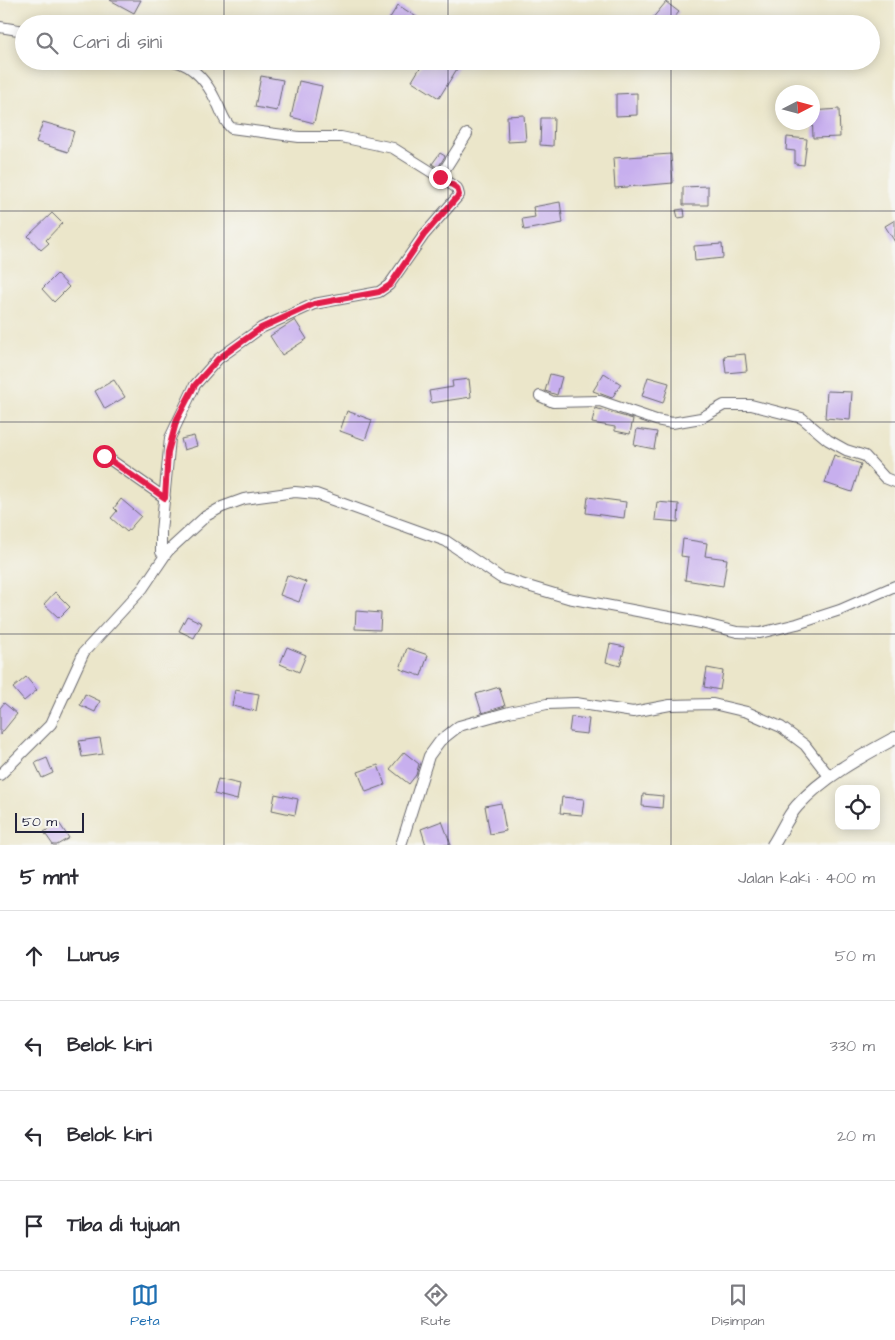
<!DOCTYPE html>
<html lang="id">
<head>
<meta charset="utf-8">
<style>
  :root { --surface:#fff; --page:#f7f7f7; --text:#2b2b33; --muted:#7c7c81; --line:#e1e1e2; --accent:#1f6fb2 }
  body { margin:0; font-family:"Architects Daughter",sans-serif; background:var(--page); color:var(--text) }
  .controls { position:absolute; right:15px; bottom:15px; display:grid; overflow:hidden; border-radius:10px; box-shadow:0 2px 12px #0003 }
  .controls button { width:45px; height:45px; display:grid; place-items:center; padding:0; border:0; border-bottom:1px solid var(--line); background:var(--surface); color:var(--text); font:25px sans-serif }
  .compass { position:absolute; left:775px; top:85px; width:45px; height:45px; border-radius:50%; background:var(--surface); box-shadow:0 2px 12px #0003; rotate:84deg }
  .scale { position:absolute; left:15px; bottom:12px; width:69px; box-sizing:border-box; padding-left:5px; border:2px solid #22223b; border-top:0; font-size:14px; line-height:18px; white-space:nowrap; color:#22223b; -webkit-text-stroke:4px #f6f6f2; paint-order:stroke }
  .stop { position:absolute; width:15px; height:15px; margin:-11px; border:4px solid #e11d48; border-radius:50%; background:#fff }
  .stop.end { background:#e11d48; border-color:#fff; box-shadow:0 1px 5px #0008 }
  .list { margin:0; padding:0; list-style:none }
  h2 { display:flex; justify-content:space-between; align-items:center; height:65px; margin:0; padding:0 20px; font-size:21px }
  h2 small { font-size:16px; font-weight:400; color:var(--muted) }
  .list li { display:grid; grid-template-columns:32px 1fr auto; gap:15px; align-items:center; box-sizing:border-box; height:90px; padding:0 20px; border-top:1px solid var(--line) }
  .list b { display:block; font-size:19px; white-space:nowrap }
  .list em { font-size:16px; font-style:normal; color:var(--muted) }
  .icon { flex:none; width:28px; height:28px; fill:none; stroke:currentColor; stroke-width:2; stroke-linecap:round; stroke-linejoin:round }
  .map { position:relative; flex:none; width:895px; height:845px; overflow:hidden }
  .search { position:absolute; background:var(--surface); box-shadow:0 2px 12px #0003; left:15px; right:15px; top:15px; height:55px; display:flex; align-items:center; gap:12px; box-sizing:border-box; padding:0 18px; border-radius:28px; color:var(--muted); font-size:19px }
  .sheet { height:425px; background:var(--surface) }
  nav { display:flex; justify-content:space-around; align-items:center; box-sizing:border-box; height:70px; border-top:1px solid var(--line); background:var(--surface); font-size:14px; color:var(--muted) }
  nav a { display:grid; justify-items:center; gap:2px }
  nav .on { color:var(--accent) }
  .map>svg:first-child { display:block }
</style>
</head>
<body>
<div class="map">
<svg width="895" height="845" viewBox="0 0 895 845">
  <rect width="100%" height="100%" fill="#f6f6f2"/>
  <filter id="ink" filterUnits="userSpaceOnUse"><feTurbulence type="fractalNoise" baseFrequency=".02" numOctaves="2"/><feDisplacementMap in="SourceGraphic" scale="10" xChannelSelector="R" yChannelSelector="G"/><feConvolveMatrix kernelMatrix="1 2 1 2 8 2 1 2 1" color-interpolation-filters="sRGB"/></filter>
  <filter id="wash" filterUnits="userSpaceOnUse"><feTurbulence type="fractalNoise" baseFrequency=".0096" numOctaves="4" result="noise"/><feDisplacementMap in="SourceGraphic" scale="20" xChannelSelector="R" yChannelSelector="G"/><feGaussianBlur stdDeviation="1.12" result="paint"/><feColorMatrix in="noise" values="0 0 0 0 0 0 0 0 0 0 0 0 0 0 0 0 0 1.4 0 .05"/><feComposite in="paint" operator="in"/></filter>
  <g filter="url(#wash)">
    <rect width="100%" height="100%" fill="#ebe6ca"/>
    <g id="blocks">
      <g fill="#c7afee">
        <path d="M110,0H141L134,13Z"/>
        <path d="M666,2L679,12L669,24H655L651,20Z"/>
        <path d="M398,5L418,18L414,24H386Z"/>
        <path d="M424,61H455L460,64L439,98L412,81Z"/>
        <path d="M261,76L283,80L277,111L255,107Z"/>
        <path d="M299,81L322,86L314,123L291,117Z"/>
        <path d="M637,93V115L616,116V94Z"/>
        <path d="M839,109L840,137L813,138L812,111Z"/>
        <path d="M524,115L526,141L508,142L507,116Z"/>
        <path d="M541,118H554L553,146L540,145Z"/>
        <path d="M43,122L74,131L68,152L36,142Z"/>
        <path d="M787,137L807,139L804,165L795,164V151L786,150Z"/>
        <path d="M440,153L445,156L438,168L432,164Z"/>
        <path d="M671,154L673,183L615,188L613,158Z"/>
        <path d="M708,186V205H683V187Z"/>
        <path d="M560,202L563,223L524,230L522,219L535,217L533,207Z"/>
        <path d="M684,209L685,217L678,218L676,210Z"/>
        <path d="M52,213L62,223L46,240L49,243L41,250L28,236Z"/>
        <path d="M895,220V242L885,226Z"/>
        <path d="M722,244L723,258L695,261L694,246Z"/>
        <path d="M57,274L69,287L54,302L42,289Z"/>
        <path d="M295,320L307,339L282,355L270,336Z"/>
        <path d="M745,354L747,371L726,373L724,356Z"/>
        <path d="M604,373L621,384L612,398L593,391Z"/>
        <path d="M550,374L562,377L557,395L545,391Z"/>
        <path d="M648,377L669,383L663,403L642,396Z"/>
        <path d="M469,379L471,397L431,403L429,391L453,387L452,381Z"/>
        <path d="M114,380L125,397L105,409L95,391Z"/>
        <path d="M827,391L852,392L850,420L825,418Z"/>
        <path d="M595,408L633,419L630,434L615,431V427L592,423Z"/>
        <path d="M347,411L372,420L365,440L340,431Z"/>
        <path d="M637,429L657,432L654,449L634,445Z"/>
        <path d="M194,436L197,446L184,450L181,439Z"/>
        <path d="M834,455L861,464L852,492L825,483Z"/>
        <path d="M588,497L626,502L624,518L586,513Z"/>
        <path d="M121,499L141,516L127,532L111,518L117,511L114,508Z"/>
        <path d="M657,502L679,504L678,522L655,520Z"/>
        <path d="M683,539L707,543L705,556L727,559L723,586L685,580L688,557L681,556Z"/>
        <path d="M287,575L306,582L299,602L280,595Z"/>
        <path d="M55,592L70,607L59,618L44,604Z"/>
        <path d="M356,611L381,613L380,630L355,629Z"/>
        <path d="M187,616L202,623L194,638L179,631Z"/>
        <path d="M610,644L625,647L620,666L606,662Z"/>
        <path d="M287,647L306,655L299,672L280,664Z"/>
        <path d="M407,648L428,655L421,676L400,669Z"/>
        <path d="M707,668L723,671L720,690L704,687Z"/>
        <path d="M26,677L37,690L24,701L13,688Z"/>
        <path d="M499,687L505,706L482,713L476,694Z"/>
        <path d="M235,690L259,694L256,711L232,706Z"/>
        <path d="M85,694L100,701L95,712L80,705Z"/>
        <path d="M4,703L17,714L0,735V708Z"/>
        <path d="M571,717L589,719L587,734L569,732Z"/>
        <path d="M100,738L103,754L82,757L79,741Z"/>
        <path d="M404,752L419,764L416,775L409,784L390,769Z"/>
        <path d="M47,758L53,773L42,778L35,763Z"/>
        <path d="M378,765L385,785L366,792L358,772Z"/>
        <path d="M218,779L240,784L237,800L214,794Z"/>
        <path d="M275,794L298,799L295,815L272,810Z"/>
        <path d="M643,794L663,796L662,808L642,806Z"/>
        <path d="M562,797L584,799L582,815L560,813Z"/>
        <path d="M501,803L506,831L490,834L485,806Z"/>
        <path d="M442,821L451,845H426L421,829Z"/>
        <path d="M59,823L69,838L57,845H53L44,832Z"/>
      </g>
    </g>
  </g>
  <g filter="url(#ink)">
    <use href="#blocks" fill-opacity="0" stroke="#68676d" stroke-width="1"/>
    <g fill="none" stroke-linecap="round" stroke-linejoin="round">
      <defs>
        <g id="minor">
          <path d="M0,27L24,31"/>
          <path d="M440,177L467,134"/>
          <path d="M540,396L553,402L600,401L656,420L672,423L701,418L724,405H751L802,418L828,440L846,450L865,456L885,478L895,482"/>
          <path d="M105,456L165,498"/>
          <path d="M168,551L161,552V532L170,438L195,385L218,359L261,328L314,304L379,292L389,285L424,235L459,195L457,188L393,148L341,137H299L231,128C222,119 222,111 216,101C208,84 194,65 174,61"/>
          <path d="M0,775L51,724L84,652L143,588L168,551L206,516L222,507L244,499L295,492L316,494L446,541L501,578L568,598L701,623L737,632L760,633L797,624L840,610L895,586"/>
          <path d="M401,845L429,756L440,741L459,726L509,712L547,704L576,703L633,712L670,705L713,704L747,712L781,727L805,745L829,776"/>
        </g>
        <path id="major" d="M773,845C781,833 787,817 797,806C824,776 860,757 895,738"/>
      </defs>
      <use href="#minor" stroke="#68676d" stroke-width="12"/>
      <use href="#major" stroke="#68676d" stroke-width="14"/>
      <use href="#minor" stroke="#fff" stroke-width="10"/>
      <use href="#major" stroke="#fff" stroke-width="12"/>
    </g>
  </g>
  <g fill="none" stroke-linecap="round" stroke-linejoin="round" filter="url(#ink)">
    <path stroke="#e11d48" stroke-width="6" d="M104,456L165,498L168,452L177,419L195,385L218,359L261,328L314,304L379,292L390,285L424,235L459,195L457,188L440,177"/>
  </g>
  <path fill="none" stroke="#22223b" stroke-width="1" stroke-opacity="0.55" d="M224,0V24M448,0V24M671,0V24M224,61V845M448,61V845M671,61V845M0,211H895M0,422H895M0,634H895"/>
</svg>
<div class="controls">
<button><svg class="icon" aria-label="locate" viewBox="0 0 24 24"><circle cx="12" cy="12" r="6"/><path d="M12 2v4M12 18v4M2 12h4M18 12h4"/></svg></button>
</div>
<svg class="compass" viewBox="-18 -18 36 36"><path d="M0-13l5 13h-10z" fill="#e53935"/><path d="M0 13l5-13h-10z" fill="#7c7c81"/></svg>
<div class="scale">50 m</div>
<div class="stop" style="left:104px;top:456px"></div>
<div class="stop end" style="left:440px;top:177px"></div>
<div class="search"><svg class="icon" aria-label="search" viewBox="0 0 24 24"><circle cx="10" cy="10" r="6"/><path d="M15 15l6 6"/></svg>Cari di sini</div>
</div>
<section class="sheet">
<h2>5 mnt<small>Jalan kaki · 400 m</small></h2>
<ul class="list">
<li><svg class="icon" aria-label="ahead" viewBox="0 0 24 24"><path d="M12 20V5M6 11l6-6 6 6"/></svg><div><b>Lurus</b></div><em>50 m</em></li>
<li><svg class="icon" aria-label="left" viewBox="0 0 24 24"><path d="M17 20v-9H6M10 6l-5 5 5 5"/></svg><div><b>Belok kiri</b></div><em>330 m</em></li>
<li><svg class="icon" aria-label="left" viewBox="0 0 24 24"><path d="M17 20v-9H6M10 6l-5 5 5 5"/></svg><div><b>Belok kiri</b></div><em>20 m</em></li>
<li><svg class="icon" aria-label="arrive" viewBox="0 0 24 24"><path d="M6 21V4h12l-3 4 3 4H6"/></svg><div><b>Tiba di tujuan</b></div></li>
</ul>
</section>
<nav>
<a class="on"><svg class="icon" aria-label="map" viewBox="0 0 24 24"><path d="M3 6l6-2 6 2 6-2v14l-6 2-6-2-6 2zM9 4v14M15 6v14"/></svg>Peta</a>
<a><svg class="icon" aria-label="directions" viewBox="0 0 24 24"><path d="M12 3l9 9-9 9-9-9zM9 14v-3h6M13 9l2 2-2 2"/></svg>Rute</a>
<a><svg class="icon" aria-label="saved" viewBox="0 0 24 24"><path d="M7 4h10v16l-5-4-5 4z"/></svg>Disimpan</a>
</nav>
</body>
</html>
